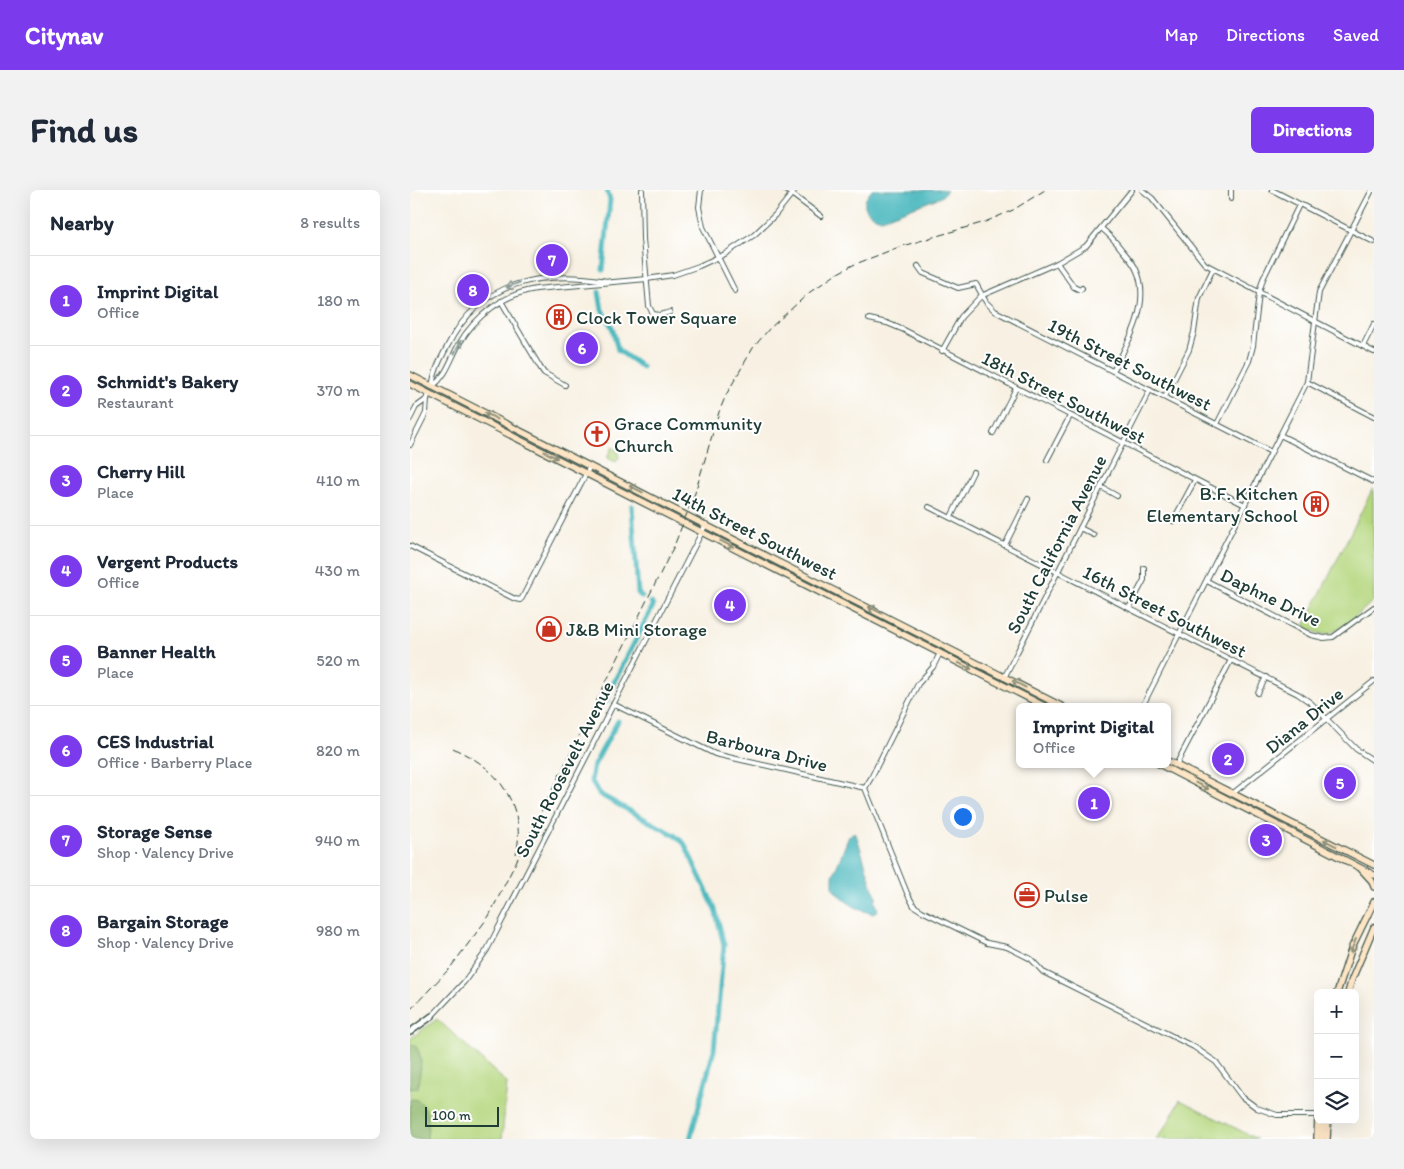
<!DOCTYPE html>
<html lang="en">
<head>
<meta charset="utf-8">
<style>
  :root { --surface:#fff; --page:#f2f2f3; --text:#1f2937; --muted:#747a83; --line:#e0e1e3; --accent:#7c3aed }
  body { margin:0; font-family:Itim,sans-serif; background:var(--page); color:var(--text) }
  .controls { position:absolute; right:15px; bottom:15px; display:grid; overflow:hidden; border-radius:8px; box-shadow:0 5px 20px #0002 }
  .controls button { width:45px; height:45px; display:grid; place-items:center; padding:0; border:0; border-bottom:1px solid var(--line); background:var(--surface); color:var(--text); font:25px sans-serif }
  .scale { position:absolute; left:15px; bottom:12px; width:74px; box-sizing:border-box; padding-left:5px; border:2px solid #1f3d34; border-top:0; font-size:14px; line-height:18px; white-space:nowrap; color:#1f3d34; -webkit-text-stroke:4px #fff; paint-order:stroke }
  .you { position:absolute; left:552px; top:626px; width:18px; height:18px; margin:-12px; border:4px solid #fff; border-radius:50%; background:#1a73e8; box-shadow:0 0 0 8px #1a73e833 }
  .badge { display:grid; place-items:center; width:32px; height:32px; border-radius:50%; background:var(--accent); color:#fff; font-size:16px; font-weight:700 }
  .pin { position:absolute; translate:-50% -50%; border:2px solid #fff; box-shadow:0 1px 5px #0006 }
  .popup { position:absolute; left:606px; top:513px; width:155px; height:65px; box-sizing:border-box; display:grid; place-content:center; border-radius:8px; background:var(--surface); filter:drop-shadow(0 1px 4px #0005); font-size:16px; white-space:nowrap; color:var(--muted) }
  .popup b { font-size:19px; color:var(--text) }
  .popup::after { content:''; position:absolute; left:50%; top:100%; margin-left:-10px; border:10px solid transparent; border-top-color:var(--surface) }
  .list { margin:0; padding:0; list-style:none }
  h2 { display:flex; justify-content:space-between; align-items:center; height:65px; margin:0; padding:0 20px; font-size:21px }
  h2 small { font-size:16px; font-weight:400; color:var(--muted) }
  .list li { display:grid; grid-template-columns:32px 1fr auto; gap:15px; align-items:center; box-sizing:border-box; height:90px; padding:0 20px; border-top:1px solid var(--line) }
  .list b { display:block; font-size:19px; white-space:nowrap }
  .list p { margin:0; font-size:16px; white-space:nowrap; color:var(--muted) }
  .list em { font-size:16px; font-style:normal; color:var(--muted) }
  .icon { flex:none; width:28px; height:28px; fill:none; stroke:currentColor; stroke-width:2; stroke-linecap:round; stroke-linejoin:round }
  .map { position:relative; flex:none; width:964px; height:949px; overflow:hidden; border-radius:8px }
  header { display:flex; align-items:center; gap:30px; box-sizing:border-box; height:70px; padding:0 25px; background:var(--accent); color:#fff }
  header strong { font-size:24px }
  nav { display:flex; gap:28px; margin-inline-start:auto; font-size:18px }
  .intro { display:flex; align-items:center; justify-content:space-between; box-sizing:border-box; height:120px; padding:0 30px }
  h1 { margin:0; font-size:35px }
  .button { padding:12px 22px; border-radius:8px; background:var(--accent); color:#fff; font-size:18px; font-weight:700 }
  main { display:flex; gap:30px; padding:0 30px }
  aside { flex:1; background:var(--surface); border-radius:8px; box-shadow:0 5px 20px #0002 }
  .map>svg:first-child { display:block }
</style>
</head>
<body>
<header>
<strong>Citynav</strong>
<nav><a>Map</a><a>Directions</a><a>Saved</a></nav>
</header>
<div class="intro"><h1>Find us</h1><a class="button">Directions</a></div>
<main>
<aside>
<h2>Nearby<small>8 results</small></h2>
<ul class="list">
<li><span class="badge">1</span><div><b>Imprint Digital</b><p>Office</p></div><em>180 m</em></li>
<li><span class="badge">2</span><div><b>Schmidt's Bakery</b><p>Restaurant</p></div><em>370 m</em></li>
<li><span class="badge">3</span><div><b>Cherry Hill</b><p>Place</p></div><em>410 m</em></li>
<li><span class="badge">4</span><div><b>Vergent Products</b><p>Office</p></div><em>430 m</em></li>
<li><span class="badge">5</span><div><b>Banner Health</b><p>Place</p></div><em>520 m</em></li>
<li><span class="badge">6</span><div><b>CES Industrial</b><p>Office · Barberry Place</p></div><em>820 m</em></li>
<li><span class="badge">7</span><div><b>Storage Sense</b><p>Shop · Valency Drive</p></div><em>940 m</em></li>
<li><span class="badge">8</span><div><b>Bargain Storage</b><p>Shop · Valency Drive</p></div><em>980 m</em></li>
</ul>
</aside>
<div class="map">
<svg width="964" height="949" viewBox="0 0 964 949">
  <rect width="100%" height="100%" fill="#fff"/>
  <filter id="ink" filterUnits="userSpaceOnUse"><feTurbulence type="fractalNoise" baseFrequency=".02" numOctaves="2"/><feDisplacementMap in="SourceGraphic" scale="10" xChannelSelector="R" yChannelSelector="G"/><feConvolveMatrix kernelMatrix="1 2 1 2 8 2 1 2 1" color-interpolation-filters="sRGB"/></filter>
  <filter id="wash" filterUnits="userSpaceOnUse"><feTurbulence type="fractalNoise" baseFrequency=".0096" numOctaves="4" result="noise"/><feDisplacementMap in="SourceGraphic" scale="20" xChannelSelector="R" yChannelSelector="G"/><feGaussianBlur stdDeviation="1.12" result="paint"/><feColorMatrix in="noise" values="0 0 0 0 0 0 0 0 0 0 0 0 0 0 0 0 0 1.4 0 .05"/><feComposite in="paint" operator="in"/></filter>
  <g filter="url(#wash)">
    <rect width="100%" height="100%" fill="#f8f1e3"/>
    <g fill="#b5d77f" stroke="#6a8a5a">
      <path d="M202,257L208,261L209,268L206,272L197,268Z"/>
      <path d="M963,298L964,410C953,420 927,446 912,444C906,443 900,439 894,436Z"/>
      <path d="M27,829L97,893L92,949H0V849Z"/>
      <path d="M770,910L847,949H746L757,935Z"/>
    </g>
    <g fill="#90b86e" stroke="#587a51">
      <path d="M3,854C16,864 9,883 8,898L0,899V855Z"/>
      <path d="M4,909C21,914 18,935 17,949H0V910Z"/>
    </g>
    <g fill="#49b8be" stroke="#347a79">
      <path d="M462,0H537L531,7L472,29C465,28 453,21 455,12C455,8 460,3 462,0Z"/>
      <path d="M444,642L447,647L463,699L467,706L465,711L468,720L464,724C449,721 433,711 423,699V686L439,646Z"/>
    </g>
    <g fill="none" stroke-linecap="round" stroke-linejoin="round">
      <g stroke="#49b8be" stroke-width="5">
        <path d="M193,80L200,10L197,0"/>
        <path d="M189,102L192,120L202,137L208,160L232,177"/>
        <path d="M222,316L228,403L232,407"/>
        <path d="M197,511V506L243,416L241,412"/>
        <path d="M208,531L184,575L181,590L189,604L264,645L274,653L305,719L314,755L304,860L280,949"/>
      </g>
    </g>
  </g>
  <g filter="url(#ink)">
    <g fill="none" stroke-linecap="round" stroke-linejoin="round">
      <defs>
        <g id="minor">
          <path d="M232,0L233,49L239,116L243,124L250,125L260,122"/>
          <path d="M291,0L289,17L293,37L325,101"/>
          <path d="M376,0L411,26"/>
          <path d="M732,0L742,8L795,74L964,162"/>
          <path d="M862,0L964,52"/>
          <path d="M821,9V0"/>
          <path d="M691,38C700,45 706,52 712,60C717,66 723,72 726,79C742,112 719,152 703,181"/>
          <path d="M647,73L664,97L670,100L672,98"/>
          <path d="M508,76L513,83L548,98L566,94L576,112L585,121L861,262"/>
          <path d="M91,111L130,177L134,183L155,195"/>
          <path d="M459,129L477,133L494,140L835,315"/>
          <path d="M953,156L964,134"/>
          <path d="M532,161L551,127L571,106L647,73L676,56L722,0"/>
          <path d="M897,192L964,227"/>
          <path d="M22,197C37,185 40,171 49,154C65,126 94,104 126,99L237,89L263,85L289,76L315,64L344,45L365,25L385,0"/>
          <path d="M22,197C24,181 30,170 38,155C71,90 132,80 198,91"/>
          <path d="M755,207L779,160L784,142L789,108L803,79"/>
          <path d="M0,229L6,217L17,209"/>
          <path d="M807,234L839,171L843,156L849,103L853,89L889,15"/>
          <path d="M583,243L606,198"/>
          <path d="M870,245L964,292"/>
          <path d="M0,255L16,223L17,209L19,204"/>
          <path d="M637,270L660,226"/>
          <path d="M691,297L707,306"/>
          <path d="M519,317L888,504L901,513L946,559L964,571"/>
          <path d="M541,327L563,282"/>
          <path d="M763,331L785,290"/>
          <path d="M670,338L684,345"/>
          <path d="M595,355L618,309"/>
          <path d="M0,356L105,409L110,410L112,408L180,276"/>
          <path d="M797,391L901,445L914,448L923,447L964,417"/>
          <path d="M719,418L734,390V378"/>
          <path d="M594,488L740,200"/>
          <path d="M848,503L856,487"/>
          <path d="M203,514L305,564L455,598"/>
          <path d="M732,517L897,192L909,102L962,0"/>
          <path d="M766,575L821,470"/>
          <path d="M455,598L497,703L504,716L512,721L577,753L597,757L621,769L633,782L784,857L806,872L832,907L847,918L867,925H908"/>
          <path d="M455,598L461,588L508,494L523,477L530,463"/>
          <path d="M822,604L964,491"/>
          <path d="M22,826L54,792L77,760L296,334"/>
        </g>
        <path id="tertiary" d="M0,842L22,826"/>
        <g id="secondary">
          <path d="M0,185L653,517"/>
          <path d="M0,194L636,517"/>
          <path d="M758,571L964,675"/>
          <path d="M749,574L964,685"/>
          <path d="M952,680L962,691L964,697"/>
          <path d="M927,803L942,757L964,712"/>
          <path d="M938,803L942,789L964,737"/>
          <path d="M911,930L913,933L912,949"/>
          <path d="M907,949L908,927"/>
          <path d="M917,949L918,930"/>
        </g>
      </defs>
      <use href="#minor" stroke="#40584e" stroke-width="6"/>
      <use href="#tertiary" stroke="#40584e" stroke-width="8"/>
      <use href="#secondary" stroke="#40584e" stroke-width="8"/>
      <use href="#minor" stroke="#fff" stroke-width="4"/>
      <use href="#tertiary" stroke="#fff" stroke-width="5"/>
      <use href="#secondary" stroke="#fde5c5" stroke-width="5.5"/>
      <g stroke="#1f3d34" stroke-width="1" stroke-dasharray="8 4" stroke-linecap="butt">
        <path d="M43,558C54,564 66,569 76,578C101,598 114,633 106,664"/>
        <path d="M0,820L40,778L79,726L264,356L285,303L309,222L316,205L343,158L359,139L400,102L428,83L443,75L489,57L575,32L603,20L635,0"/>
      </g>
    </g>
    <defs><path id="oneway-shaft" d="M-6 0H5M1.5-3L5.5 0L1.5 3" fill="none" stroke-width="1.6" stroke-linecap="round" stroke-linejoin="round" transform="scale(1.25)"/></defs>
    <g stroke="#8f9e9a">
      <use href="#oneway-shaft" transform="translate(103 95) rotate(159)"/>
      <use href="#oneway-shaft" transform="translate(48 157) rotate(-62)"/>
    </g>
    <g stroke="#8e917c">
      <use href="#oneway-shaft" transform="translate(81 226) rotate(-153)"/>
      <use href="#oneway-shaft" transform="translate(141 265) rotate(27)"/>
      <use href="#oneway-shaft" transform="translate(226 299) rotate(-153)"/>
      <use href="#oneway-shaft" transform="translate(317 354) rotate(27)"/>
      <use href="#oneway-shaft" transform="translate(465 420) rotate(-153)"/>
      <use href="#oneway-shaft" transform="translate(555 476) rotate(27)"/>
      <use href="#oneway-shaft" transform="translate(609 494) rotate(-152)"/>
      <use href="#oneway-shaft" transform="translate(792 596) rotate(27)"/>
      <use href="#oneway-shaft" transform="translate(920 653) rotate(-153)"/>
      <use href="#oneway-shaft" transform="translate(943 756) rotate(112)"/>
    </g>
  </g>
  <defs>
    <symbol id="building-ring" viewBox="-11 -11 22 22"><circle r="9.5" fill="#fff" stroke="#c8321e" stroke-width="1.5"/><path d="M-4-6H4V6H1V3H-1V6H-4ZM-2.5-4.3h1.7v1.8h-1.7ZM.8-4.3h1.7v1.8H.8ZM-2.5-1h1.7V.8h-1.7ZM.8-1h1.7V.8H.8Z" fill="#c8321e"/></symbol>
    <symbol id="church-ring" viewBox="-11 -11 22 22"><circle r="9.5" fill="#fff" stroke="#c8321e" stroke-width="1.5"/><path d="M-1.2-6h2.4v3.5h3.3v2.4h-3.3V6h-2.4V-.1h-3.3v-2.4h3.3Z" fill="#c8321e"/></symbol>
    <symbol id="shop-ring" viewBox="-11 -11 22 22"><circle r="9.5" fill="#fff" stroke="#c8321e" stroke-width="1.5"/><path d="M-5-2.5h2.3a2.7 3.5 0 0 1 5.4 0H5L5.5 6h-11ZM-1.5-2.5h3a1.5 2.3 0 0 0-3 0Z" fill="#c8321e"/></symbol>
    <symbol id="office-ring" viewBox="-11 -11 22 22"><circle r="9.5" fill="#fff" stroke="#c8321e" stroke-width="1.5"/><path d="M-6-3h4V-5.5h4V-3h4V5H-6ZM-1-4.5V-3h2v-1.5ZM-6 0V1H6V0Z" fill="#c8321e"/></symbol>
  </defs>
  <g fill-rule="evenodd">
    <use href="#building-ring" x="135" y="113" width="28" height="28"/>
    <use href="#church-ring" x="173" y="230" width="28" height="28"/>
    <use href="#building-ring" x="892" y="300" width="28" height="28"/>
    <use href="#shop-ring" x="125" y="425" width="28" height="28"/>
    <use href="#office-ring" x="603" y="691" width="28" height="28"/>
  </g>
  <g text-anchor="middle" stroke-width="4" stroke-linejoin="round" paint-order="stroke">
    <g font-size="19" fill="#1f3d34" stroke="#fff" text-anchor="start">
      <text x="166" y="134">Clock Tower Square</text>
      <text x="204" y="240">Grace Community<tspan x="204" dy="22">Church</tspan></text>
      <text x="888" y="310" text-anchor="end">B.F. Kitchen<tspan x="888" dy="22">Elementary School</tspan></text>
      <text x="156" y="446">J&amp;B Mini Storage</text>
      <text x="634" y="712">Pulse</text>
    </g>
    <g font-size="19" fill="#1f3d34" stroke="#fff">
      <text transform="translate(720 174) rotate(27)" y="7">19th Street Southwest</text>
      <text transform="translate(654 207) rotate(27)" y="7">18th Street Southwest</text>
      <text transform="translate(345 343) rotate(27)" y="7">14th Street Southwest</text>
      <text transform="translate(646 354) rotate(-63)" y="7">South California Avenue</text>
      <text transform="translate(861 407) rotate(26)" y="7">Daphne Drive</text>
      <text transform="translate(755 421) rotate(27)" y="7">16th Street Southwest</text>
      <text transform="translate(894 530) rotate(-39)" y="7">Diana Drive</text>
      <text transform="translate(357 560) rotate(14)" y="7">Barboura Drive</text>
      <text transform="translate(154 579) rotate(-63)" y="7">South Roosevelt Avenue</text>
    </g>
  </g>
</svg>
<div class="controls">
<button>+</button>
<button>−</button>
<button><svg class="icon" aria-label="layers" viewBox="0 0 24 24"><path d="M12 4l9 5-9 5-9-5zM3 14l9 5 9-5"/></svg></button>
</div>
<div class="scale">100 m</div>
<div class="you"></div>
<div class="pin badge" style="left:684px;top:613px">1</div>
<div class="popup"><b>Imprint Digital</b>Office</div>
<div class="pin badge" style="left:818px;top:569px">2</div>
<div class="pin badge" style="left:856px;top:650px">3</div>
<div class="pin badge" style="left:320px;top:415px">4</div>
<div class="pin badge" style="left:930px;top:593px">5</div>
<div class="pin badge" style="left:172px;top:158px">6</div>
<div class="pin badge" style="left:142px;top:70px">7</div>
<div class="pin badge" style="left:63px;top:100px">8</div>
</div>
</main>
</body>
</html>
